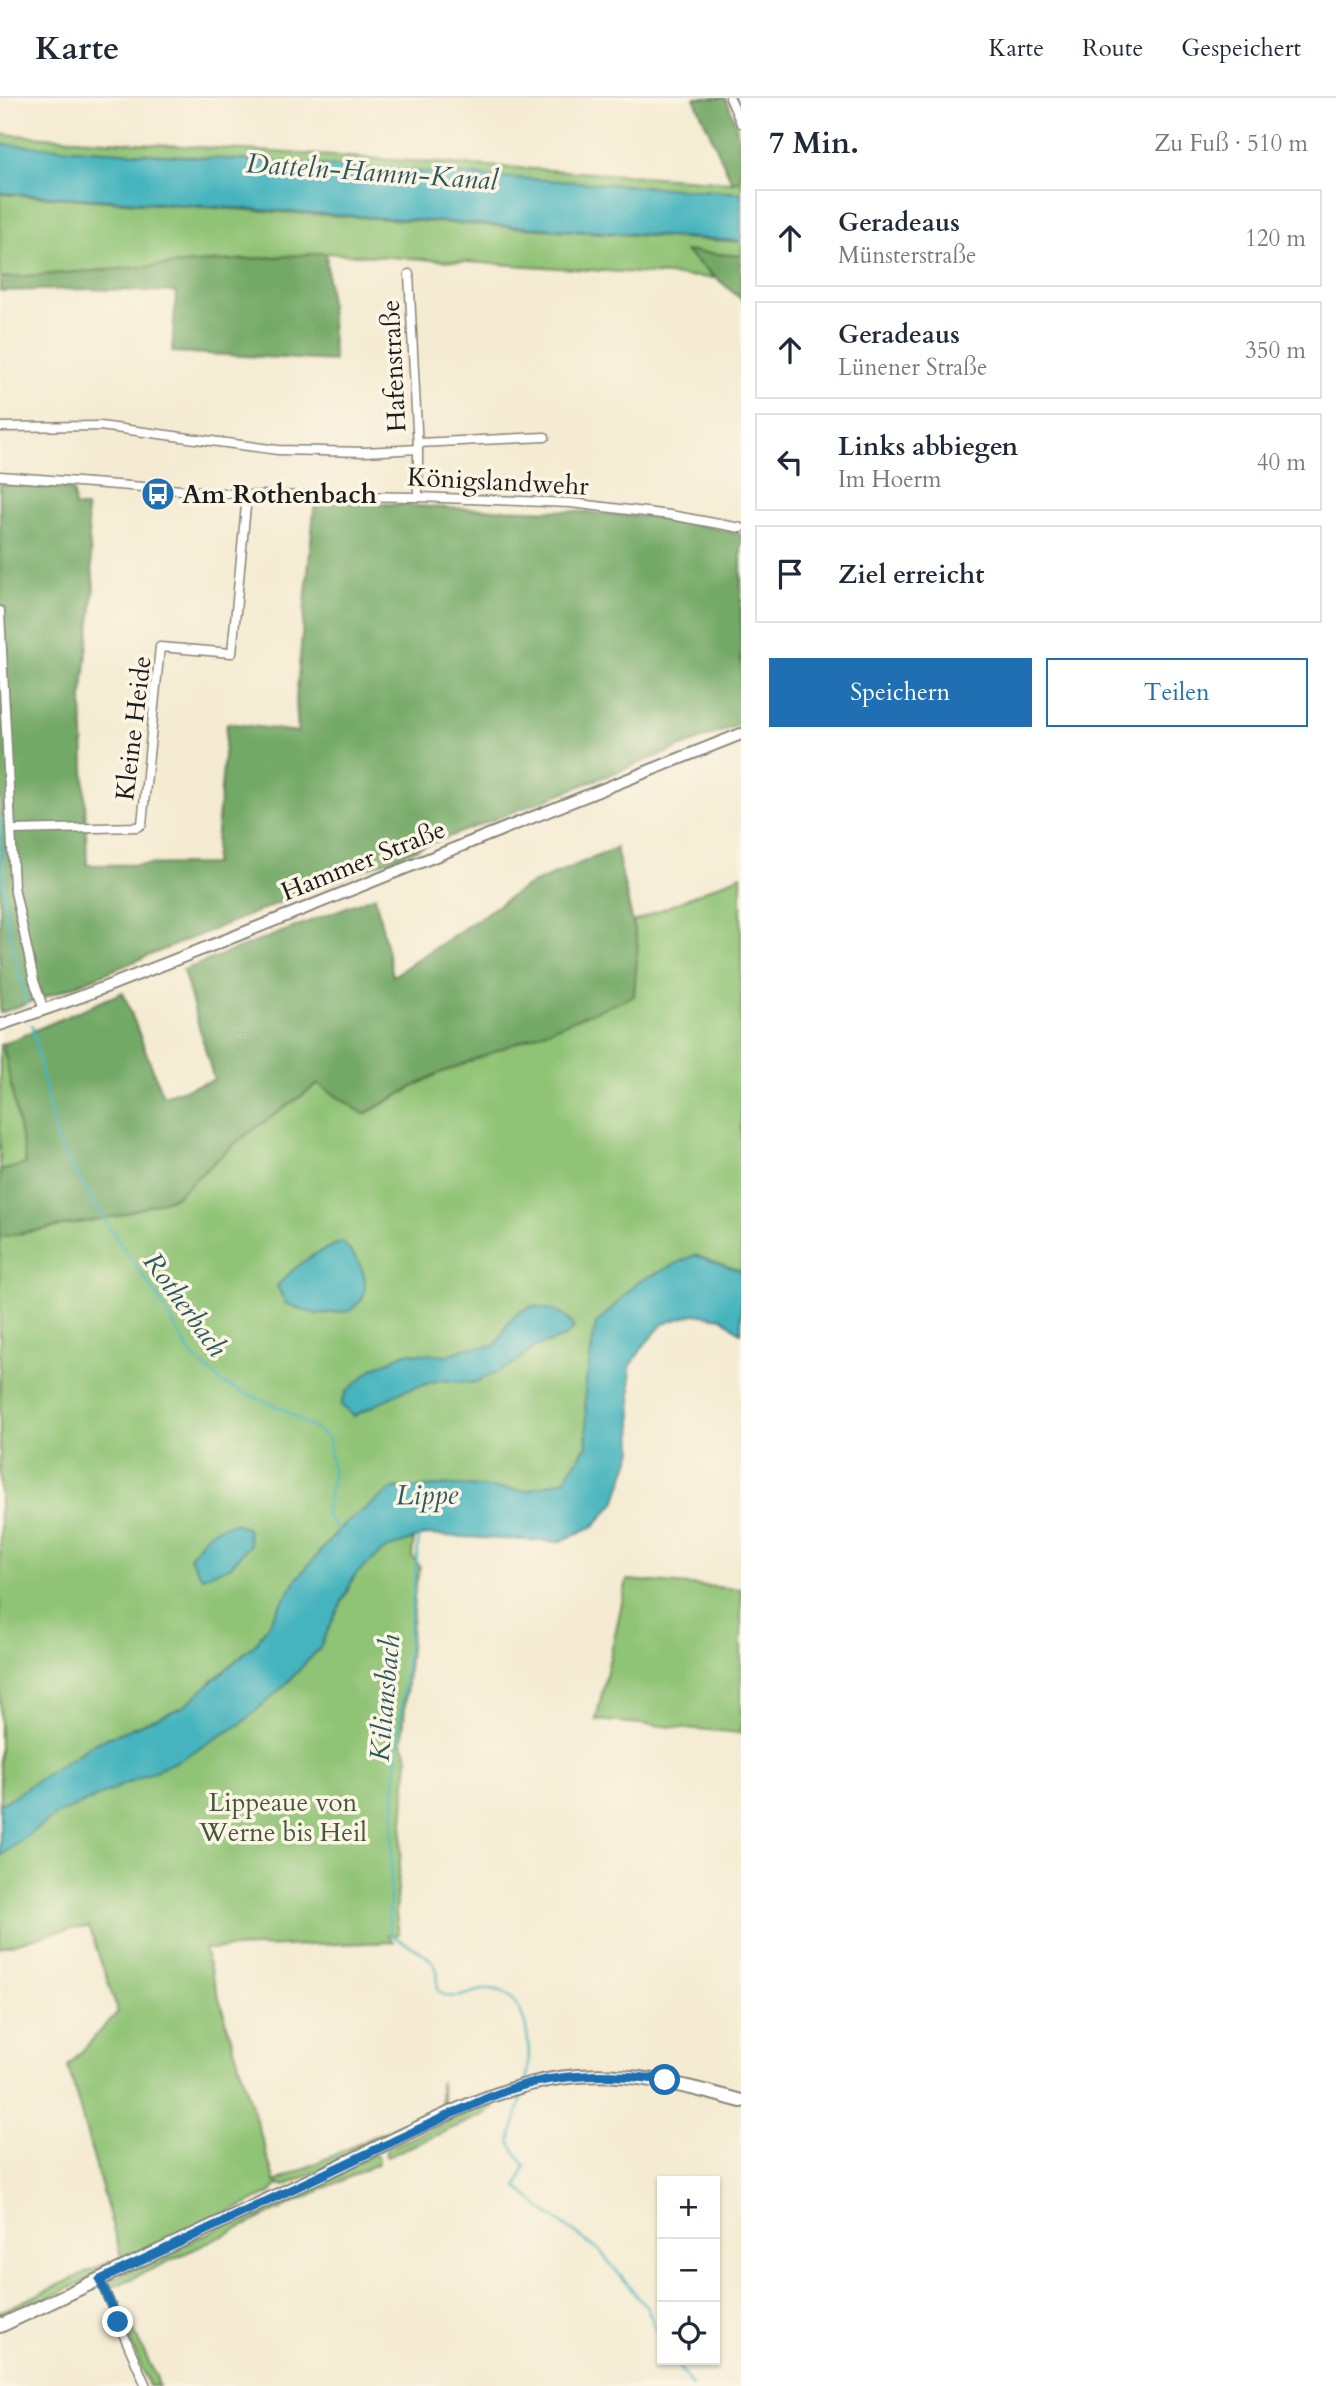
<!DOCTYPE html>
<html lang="de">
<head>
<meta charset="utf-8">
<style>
  :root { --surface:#fff; --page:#f6f6f7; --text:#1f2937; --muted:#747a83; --line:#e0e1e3; --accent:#1f6fb2 }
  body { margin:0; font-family:Cardo,serif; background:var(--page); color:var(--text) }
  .controls { position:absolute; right:21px; bottom:21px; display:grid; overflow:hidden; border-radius:0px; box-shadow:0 2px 5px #0004 }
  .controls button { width:63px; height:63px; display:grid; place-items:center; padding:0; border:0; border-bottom:2px solid var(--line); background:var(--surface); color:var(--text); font:35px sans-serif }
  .stop { position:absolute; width:21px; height:21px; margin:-16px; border:5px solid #1f6fb2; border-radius:50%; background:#fff }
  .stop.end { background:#1f6fb2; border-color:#fff; box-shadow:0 2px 7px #0008 }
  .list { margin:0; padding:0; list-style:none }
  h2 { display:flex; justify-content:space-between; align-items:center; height:91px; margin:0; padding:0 28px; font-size:30px }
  h2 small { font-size:23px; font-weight:400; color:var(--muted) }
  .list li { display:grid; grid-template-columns:46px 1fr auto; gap:21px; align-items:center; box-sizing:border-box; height:98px; margin:0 14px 14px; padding:0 14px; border:2px solid var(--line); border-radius:0px }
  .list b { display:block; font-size:26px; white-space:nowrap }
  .list p { margin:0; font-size:23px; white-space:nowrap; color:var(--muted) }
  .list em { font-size:23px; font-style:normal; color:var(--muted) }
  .actions { display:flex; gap:14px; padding:21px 28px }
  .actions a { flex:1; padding:16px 0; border:2px solid var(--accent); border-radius:0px; text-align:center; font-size:24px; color:var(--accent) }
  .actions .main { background:var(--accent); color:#fff }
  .icon { flex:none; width:38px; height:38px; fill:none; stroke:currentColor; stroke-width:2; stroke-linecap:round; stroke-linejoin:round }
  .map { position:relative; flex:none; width:741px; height:2288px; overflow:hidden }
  header { display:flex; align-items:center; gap:42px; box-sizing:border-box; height:98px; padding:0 35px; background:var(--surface); border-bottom:2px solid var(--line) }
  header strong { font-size:33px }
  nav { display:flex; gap:38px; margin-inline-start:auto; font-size:24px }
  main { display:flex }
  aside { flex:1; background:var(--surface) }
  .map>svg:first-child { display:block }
</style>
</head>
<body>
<header>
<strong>Karte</strong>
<nav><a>Karte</a><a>Route</a><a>Gespeichert</a></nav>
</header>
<main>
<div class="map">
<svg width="741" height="2288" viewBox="0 0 741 2288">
  <rect width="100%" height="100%" fill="#fcf5e5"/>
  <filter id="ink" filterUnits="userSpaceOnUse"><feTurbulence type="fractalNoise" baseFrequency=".0143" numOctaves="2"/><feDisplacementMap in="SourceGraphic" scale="14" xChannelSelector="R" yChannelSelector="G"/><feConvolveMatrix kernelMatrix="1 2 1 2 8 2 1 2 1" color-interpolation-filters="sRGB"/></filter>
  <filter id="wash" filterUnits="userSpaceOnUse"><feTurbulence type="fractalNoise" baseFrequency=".00686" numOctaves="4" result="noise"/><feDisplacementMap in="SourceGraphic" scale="28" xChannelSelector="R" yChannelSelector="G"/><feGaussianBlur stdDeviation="1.57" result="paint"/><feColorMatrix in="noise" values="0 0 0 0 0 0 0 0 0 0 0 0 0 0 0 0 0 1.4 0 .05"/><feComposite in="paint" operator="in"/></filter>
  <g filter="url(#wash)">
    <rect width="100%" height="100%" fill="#f4ebd2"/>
    <g fill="#8fc375" stroke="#567048" stroke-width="2">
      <path d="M0,36L731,84L741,82V95L0,47Z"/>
      <path d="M0,96L741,144V158L686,154L715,180L326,155L0,180Z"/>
      <path d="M741,777V1173L694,1157L585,1290L587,1347L564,1382L526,1393L455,1387L392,1391L343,1427L299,1478L257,1544L183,1609L134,1629L143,1663L337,1463L414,1441L412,1458L420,1469L415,1491L402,1644L408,1659L396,1816L399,1836L387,1837L393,1844L204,1851L275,2084L441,2008L440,1983L445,2013L285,2088L278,2086L270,2095L123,2166L68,1968L118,1914L89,1829L63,1832L0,1850V1076L17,1136L117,1118L175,1099L239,1042L318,986L365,1016L433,978L638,848L633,824Z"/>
      <path d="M3,946L27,1066L0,1073V947Z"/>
      <path d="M627,1482L741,1491V1635L596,1622Z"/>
      <path d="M489,2005L494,2009L485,2016L387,2059L385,2055L388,2050Z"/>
      <path d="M374,2056L379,2060V2065L107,2192L109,2182Z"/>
      <path d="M109,2164L108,2172L0,2223V2214Z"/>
      <path d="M125,2216L156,2278L159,2288H149L121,2221Z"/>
    </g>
    <g fill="#73a966" stroke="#486241" stroke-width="2">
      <path d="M694,0H725C740,26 741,54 741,82L732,84Z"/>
      <path d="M685,153L741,158V201Z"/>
      <path d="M326,155L334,263L172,254L176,194L83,191L0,193V180Z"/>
      <path d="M0,386L73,391L75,409H86L94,490L82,601L87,767L214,766L227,625L298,634L296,601L315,401L449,410L572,413L672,421L741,436V626L308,793L64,892L0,915Z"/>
      <path d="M616,750L638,848L634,898L433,978L364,1016L318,986L239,1042L175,1099L117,1118L0,1139V1073L26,1066L3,946L123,894L163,998L214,982L183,872L375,798L393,878L525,789Z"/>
    </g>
    <g fill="#45b4be" stroke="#30686d" stroke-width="2">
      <path d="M0,46L741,95V143L0,95Z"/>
      <path d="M342,1144C356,1158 372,1180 362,1201C359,1205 353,1210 350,1213L316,1216L286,1206L277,1188C298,1165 313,1155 342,1144Z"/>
      <path d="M694,1157L741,1173V1235L722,1220L694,1216L663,1226L645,1246L630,1269L633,1352L615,1405L594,1428L559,1444L424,1437L384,1452L355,1477L319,1551L282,1590L241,1626L179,1662L56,1717L0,1758V1707L93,1646L183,1609L257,1544L299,1478L343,1427L392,1391L455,1387L526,1393L564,1382L587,1347L585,1290L596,1226L638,1184Z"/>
      <path d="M533,1208C551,1211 566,1213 574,1230L565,1239L535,1249L511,1268L473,1285L439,1282L403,1293L354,1318L341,1307L346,1294L372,1271L406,1255L448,1257L466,1250L495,1248C508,1228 508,1216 533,1208Z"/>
      <path d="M235,1425L247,1431L250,1446L230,1469L202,1479L190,1460C203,1437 209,1431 235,1425Z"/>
    </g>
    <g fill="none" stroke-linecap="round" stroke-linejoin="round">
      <g stroke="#45b4be" stroke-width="2.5">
        <path d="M0,720L5,814L27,906"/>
        <path d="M32,927L56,1042L110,1131L156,1196L192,1258L224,1286L287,1313L328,1340L333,1376L325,1417L340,1434"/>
        <path d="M419,1438L396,1667L389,1821L390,1836C404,1847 429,1853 436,1870C439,1876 437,1885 438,1892C452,1908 472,1891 490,1891C529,1892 533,1956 526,1984"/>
        <path d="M524,1993L510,2044L525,2068L517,2089L542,2111L600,2153L647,2210L662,2244"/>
        <path d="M674,2262L692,2288"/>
      </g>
    </g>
  </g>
  <g filter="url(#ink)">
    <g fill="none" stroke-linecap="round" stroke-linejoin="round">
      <defs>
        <g id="minor">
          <path d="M730,0L741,25"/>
          <path d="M409,176L418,351V399"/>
          <path d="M0,329L100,328L278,352L365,354L418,351"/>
          <path d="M418,345L545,339"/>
          <path d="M0,378L247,397L418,399L571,405L670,417L741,430"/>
          <path d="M0,513L14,789L34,883L44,912"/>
          <path d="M12,732L137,729L142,726L160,549L232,555L247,397"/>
          <path d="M100,2182L146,2288"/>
        </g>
        <path id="secondary" d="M0,927L80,899L213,847L741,636"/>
        <path id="primary" d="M0,2228C115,2174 229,2120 344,2066C409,2035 489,1990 559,1980C622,1971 681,1986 741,2003"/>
      </defs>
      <use href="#minor" stroke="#888477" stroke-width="11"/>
      <use href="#secondary" stroke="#888477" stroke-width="14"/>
      <use href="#primary" stroke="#888477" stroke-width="16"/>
      <use href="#minor" stroke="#fff" stroke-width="8"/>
      <use href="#secondary" stroke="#fff" stroke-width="10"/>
      <use href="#primary" stroke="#fff" stroke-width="12"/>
    </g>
  </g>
  <g fill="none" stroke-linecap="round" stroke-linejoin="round" filter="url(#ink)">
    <path stroke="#1f6fb2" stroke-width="9" d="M118,2224L100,2182L453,2015C473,2007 493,1997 513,1990C563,1974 613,1976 665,1982"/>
  </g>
  <defs>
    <symbol id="bus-disc" viewBox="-11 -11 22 22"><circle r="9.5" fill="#1f6fb2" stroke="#fcf5e5"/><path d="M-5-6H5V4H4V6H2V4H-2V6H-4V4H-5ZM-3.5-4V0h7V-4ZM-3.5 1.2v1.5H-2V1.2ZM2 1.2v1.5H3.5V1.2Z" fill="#fff"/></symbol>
  </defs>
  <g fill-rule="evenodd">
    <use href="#bus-disc" x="139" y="377" width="38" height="38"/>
  </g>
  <g text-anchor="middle" stroke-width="7" stroke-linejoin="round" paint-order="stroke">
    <g font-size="26" fill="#1c1c1c" stroke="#fcf5e5">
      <text transform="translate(393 268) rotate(-93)" y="9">Hafenstraße</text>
      <text transform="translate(498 383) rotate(3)" y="9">Königslandwehr</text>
      <text transform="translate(133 630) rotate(-83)" y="9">Kleine Heide</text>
      <text transform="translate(363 762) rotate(-22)" y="9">Hammer Straße</text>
    </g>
    <g font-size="26" font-weight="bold" fill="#1c1c1c" stroke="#fcf5e5" text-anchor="start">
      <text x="182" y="405">Am Rothenbach</text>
    </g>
    <g font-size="26" fill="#44563b" stroke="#fcf5e5">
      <text x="283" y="1713">Lippeaue von<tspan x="283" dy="30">Werne bis Heil</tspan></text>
    </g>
    <g font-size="28" font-style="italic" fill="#2c595d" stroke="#fcf5e5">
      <text transform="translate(372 73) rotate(4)" y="10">Datteln-Hamm-Kanal</text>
      <text transform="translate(186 1206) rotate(54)" y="10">Rotherbach</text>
      <text transform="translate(427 1396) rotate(-1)" y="10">Lippe</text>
      <text transform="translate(384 1600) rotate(-85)" y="10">Kiliansbach</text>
    </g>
  </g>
</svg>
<div class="controls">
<button>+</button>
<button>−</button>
<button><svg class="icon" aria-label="locate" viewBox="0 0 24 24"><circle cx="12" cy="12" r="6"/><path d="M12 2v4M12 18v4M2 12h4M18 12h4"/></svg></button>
</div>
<div class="stop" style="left:665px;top:1982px"></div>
<div class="stop end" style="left:118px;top:2224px"></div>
</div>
<aside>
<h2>7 Min.<small>Zu Fuß · 510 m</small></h2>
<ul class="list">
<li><svg class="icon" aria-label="ahead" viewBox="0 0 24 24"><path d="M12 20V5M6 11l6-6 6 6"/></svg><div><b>Geradeaus</b><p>Münsterstraße</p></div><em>120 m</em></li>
<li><svg class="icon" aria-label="ahead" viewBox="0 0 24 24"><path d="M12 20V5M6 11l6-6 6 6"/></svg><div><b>Geradeaus</b><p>Lünener Straße</p></div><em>350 m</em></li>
<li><svg class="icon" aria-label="left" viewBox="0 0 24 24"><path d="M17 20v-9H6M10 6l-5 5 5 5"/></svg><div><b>Links abbiegen</b><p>Im Hoerm</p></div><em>40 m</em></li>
<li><svg class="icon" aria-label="arrive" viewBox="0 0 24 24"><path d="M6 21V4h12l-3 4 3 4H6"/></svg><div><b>Ziel erreicht</b></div></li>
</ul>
<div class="actions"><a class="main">Speichern</a><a>Teilen</a></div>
</aside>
</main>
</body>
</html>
